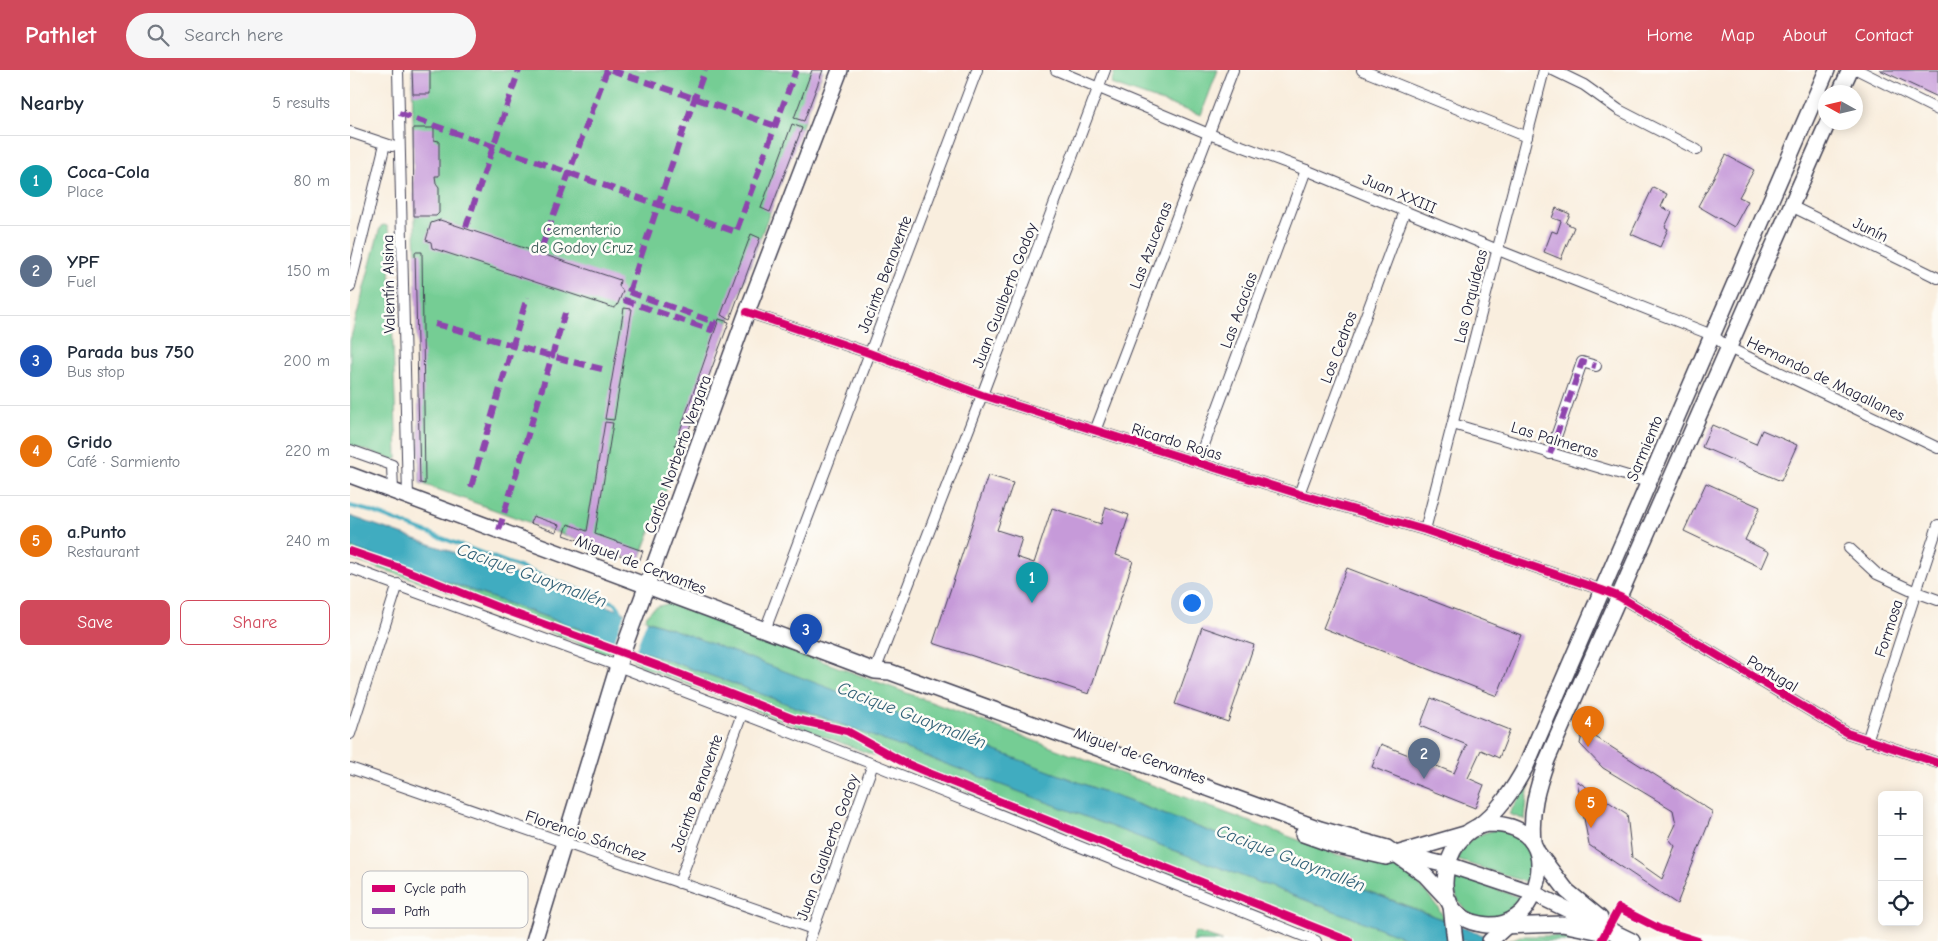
<!DOCTYPE html>
<html lang="en">
<head>
<meta charset="utf-8">
<style>
  :root { --surface:#fff; --page:#f6f6f7; --text:#1f2937; --muted:#747a83; --line:#e0e1e3; --accent:#d1495b }
  body { margin:0; font-family:"Comic Neue",sans-serif; background:var(--page); color:var(--text) }
  .controls { position:absolute; right:15px; bottom:15px; display:grid; overflow:hidden; border-radius:8px; box-shadow:0 2px 12px #0003 }
  .controls button { width:45px; height:45px; display:grid; place-items:center; padding:0; border:0; border-bottom:1px solid var(--line); background:var(--surface); color:var(--text); font:25px sans-serif }
  .compass { position:absolute; left:1468px; top:15px; width:45px; height:45px; border-radius:50%; background:var(--surface); box-shadow:0 2px 12px #0003; rotate:278deg }
  .you { position:absolute; left:841px; top:532px; width:18px; height:18px; margin:-12px; border:4px solid #fff; border-radius:50%; background:#1a73e8; box-shadow:0 0 0 8px #1a73e833 }
  .badge { display:grid; place-items:center; width:32px; height:32px; border-radius:50%; background:var(--accent); color:#fff; font-size:16px; font-weight:700 }
  .pin { position:absolute; translate:-50% -41px; filter:drop-shadow(0 1px 2px #0008) }
  .pin::after { content:''; position:absolute; top:26px; width:18px; height:15px; background:inherit; clip-path:polygon(0 0,100% 0,50% 100%) }
  .list { margin:0; padding:0; list-style:none }
  h2 { display:flex; justify-content:space-between; align-items:center; height:65px; margin:0; padding:0 20px; font-size:21px }
  h2 small { font-size:16px; font-weight:400; color:var(--muted) }
  .list li { display:grid; grid-template-columns:32px 1fr auto; gap:15px; align-items:center; box-sizing:border-box; height:90px; padding:0 20px; border-top:1px solid var(--line) }
  .list b { display:block; font-size:19px; white-space:nowrap }
  .list p { margin:0; font-size:16px; white-space:nowrap; color:var(--muted) }
  .list em { font-size:16px; font-style:normal; color:var(--muted) }
  .actions { display:flex; gap:10px; padding:15px 20px }
  .actions a { flex:1; padding:11px 0; border:1px solid var(--accent); border-radius:8px; text-align:center; font-size:18px; color:var(--accent) }
  .actions .main { background:var(--accent); color:#fff }
  .icon { flex:none; width:28px; height:28px; fill:none; stroke:currentColor; stroke-width:2; stroke-linecap:round; stroke-linejoin:round }
  .map { position:relative; flex:none; width:1588px; height:871px; overflow:hidden }
  header { display:flex; align-items:center; gap:30px; box-sizing:border-box; height:70px; padding:0 25px; background:var(--accent); color:#fff }
  header strong { font-size:24px }
  nav { display:flex; gap:28px; margin-inline-start:auto; font-size:18px }
  .search { width:350px; height:45px; background:var(--page); display:flex; align-items:center; gap:12px; box-sizing:border-box; padding:0 18px; border-radius:28px; color:var(--muted); font-size:19px }
  main { display:flex }
  aside { flex:1; background:var(--surface) }
  .map>svg:first-child { display:block }
</style>
</head>
<body>
<header>
<strong>Pathlet</strong>
<div class="search"><svg class="icon" aria-label="search" viewBox="0 0 24 24"><circle cx="10" cy="10" r="6"/><path d="M15 15l6 6"/></svg>Search here</div>
<nav><a>Home</a><a>Map</a><a>About</a><a>Contact</a></nav>
</header>
<main>
<aside>
<h2>Nearby<small>5 results</small></h2>
<ul class="list">
<li><span class="badge" style="background:#0f9aa8">1</span><div><b>Coca-Cola</b><p>Place</p></div><em>80 m</em></li>
<li><span class="badge" style="background:#5c6f8a">2</span><div><b>YPF</b><p>Fuel</p></div><em>150 m</em></li>
<li><span class="badge" style="background:#1a4fb4">3</span><div><b>Parada bus 750</b><p>Bus stop</p></div><em>200 m</em></li>
<li><span class="badge" style="background:#e8710a">4</span><div><b>Grido</b><p>Café · Sarmiento</p></div><em>220 m</em></li>
<li><span class="badge" style="background:#e8710a">5</span><div><b>a.Punto</b><p>Restaurant</p></div><em>240 m</em></li>
</ul>
<div class="actions"><a class="main">Save</a><a>Share</a></div>
</aside>
<div class="map">
<svg width="1588" height="871" viewBox="0 0 1588 871">
  <rect width="100%" height="100%" fill="#fdfcf7"/>
  <filter id="ink" filterUnits="userSpaceOnUse"><feTurbulence type="fractalNoise" baseFrequency=".02" numOctaves="2"/><feDisplacementMap in="SourceGraphic" scale="10" xChannelSelector="R" yChannelSelector="G"/><feConvolveMatrix kernelMatrix="1 2 1 2 8 2 1 2 1" color-interpolation-filters="sRGB"/></filter>
  <filter id="wash" filterUnits="userSpaceOnUse"><feTurbulence type="fractalNoise" baseFrequency=".0096" numOctaves="4" result="noise"/><feDisplacementMap in="SourceGraphic" scale="20" xChannelSelector="R" yChannelSelector="G"/><feGaussianBlur stdDeviation="1.12" result="paint"/><feColorMatrix in="noise" values="0 0 0 0 0 0 0 0 0 0 0 0 0 0 0 0 0 1.4 0 .05"/><feComposite in="paint" operator="in"/></filter>
  <g filter="url(#wash)">
    <rect width="100%" height="100%" fill="#f9eede"/>
    <g fill="#74cd94" stroke="#4b7868">
      <path d="M62,0H473L289,492L70,413Z"/>
      <path d="M765,0H868L851,45L761,14Z"/>
      <path d="M34,155L37,156L39,162L47,387V389L44,390L0,375V271L29,161L31,156Z"/>
      <path d="M0,477L268,573L264,581L254,583L248,581L146,540L63,509L0,489Z"/>
      <path d="M320,534L959,774L985,784L1042,796L1050,800L1067,813L1076,822L1089,839L1095,850L295,549C300,537 309,535 320,534Z"/>
      <path d="M286,579L390,616L1064,871H991L614,720L293,597L282,588Z"/>
      <path d="M1180,711L1177,727L1175,750L1159,744Z"/>
      <path d="M1148,759C1179,773 1187,778 1179,813L1107,790C1116,768 1126,765 1148,759Z"/>
      <path d="M1104,804L1171,828C1146,862 1099,849 1104,804Z"/>
      <path d="M845,862L872,871H842Z"/>
      <path d="M1170,866H1206L1230,871H1158Z"/>
    </g>
    <path fill="#41acc0" stroke="#32677e" d="M0,446L336,564L1149,871H1064L1037,861L390,616L0,477Z"/>
    <path fill="#f9eede" d="M275,542L297,550L286,579L264,572Z"/>
    <g fill="none" stroke-linecap="round" stroke-linejoin="round">
      <path stroke="#41acc0" stroke-width="4" d="M0,436L20,441L265,533L269,538L271,543"/>
    </g>
    <g id="blocks">
      <g fill="#c69ad9">
        <path d="M62,0H80V24H63Z"/>
        <path d="M462,0H473L454,51L444,48Z"/>
        <path d="M1530,0H1588V27Z"/>
        <path d="M442,54L452,58L420,142L411,138Z"/>
        <path d="M63,58H84V70L89,71V106H85L86,113L89,117V143L86,146H64Z"/>
        <path d="M1376,85L1404,100L1389,127L1398,131L1384,157L1348,136Z"/>
        <path d="M1303,117L1317,124L1311,137L1322,142L1315,157L1318,159L1310,177L1281,164Z"/>
        <path d="M1206,138L1220,144L1216,153L1224,157L1211,189L1194,182L1202,161L1207,163L1211,151L1202,148Z"/>
        <path d="M90,150L270,210L269,216L273,221L267,236L264,238L82,178L81,172L76,170L81,153Z"/>
        <path d="M401,164L410,168L380,249L371,245Z"/>
        <path d="M65,182H72L75,414L70,413Z"/>
        <path d="M274,238L282,239L264,350L255,349Z"/>
        <path d="M369,249L379,252L332,378L325,375Z"/>
        <path d="M255,352L263,353L245,464L293,481L289,492L214,465L218,454L237,461Z"/>
        <path d="M1362,355L1406,374L1412,360L1447,375L1431,411L1352,377Z"/>
        <path d="M638,405L663,413L647,460L672,468L666,487L684,493L702,438L751,454L756,437L779,445L766,485L783,491L739,624L583,573Z"/>
        <path d="M1356,413L1410,437L1395,470L1419,482L1412,498L1334,461Z"/>
        <path d="M183,446L209,455L206,462L180,453Z"/>
        <path d="M997,498L1171,565L1147,626L973,558Z"/>
        <path d="M852,557L904,575L878,652L825,634Z"/>
        <path d="M1081,628L1160,660L1149,688L1131,680L1118,708L1134,715L1125,738L1022,697L1031,674L1104,703L1117,675L1070,656Z"/>
        <path d="M1233,659L1363,742L1327,834L1239,775L1227,711L1277,744L1282,788L1312,809L1325,776L1319,769L1326,754L1323,740L1253,698L1230,674Z"/>
      </g>
    </g>
  </g>
  <g filter="url(#ink)">
    <use href="#blocks" fill-opacity="0" stroke="#424153" stroke-width="1"/>
    <g fill="none" stroke-linecap="round" stroke-linejoin="round">
      <defs>
        <g id="street">
          <path d="M48,0L58,428"/>
          <path d="M706,0L859,64L956,100L1148,180L1362,265L1379,278L1588,378"/>
          <path d="M1012,0L1177,67"/>
          <path d="M1203,0L1234,15L1269,40L1347,80"/>
          <path d="M1508,0L1588,40"/>
          <path d="M0,62L42,76"/>
          <path d="M1441,136L1588,208"/>
          <path d="M0,217L35,74"/>
          <path d="M397,242L519,283L632,325L949,424L1075,460L1252,520L1270,527L1497,663L1588,693"/>
          <path d="M1103,354L1298,412"/>
          <path d="M745,361L883,0"/>
          <path d="M0,380L42,395L43,422"/>
          <path d="M1200,384L1232,292L1246,296"/>
          <path d="M848,391L956,100"/>
          <path d="M949,424L1055,141"/>
          <path d="M1075,460L1194,0"/>
          <path d="M1499,478L1527,504L1566,522L1588,530"/>
          <path d="M0,498L268,596L523,694L966,871"/>
          <path d="M415,560L627,0"/>
          <path d="M525,601L632,325L755,0"/>
          <path d="M0,664L48,514"/>
          <path d="M1517,671L1588,455"/>
          <path d="M0,698L463,859"/>
          <path d="M329,813L392,644"/>
          <path d="M459,871L523,694"/>
        </g>
        <g id="secondary">
          <path d="M1490,22L1500,0"/>
          <path d="M0,405L525,601L540,602L970,759L1037,778L1075,805L1099,831"/>
          <path d="M1139,754C1182,754 1199,783 1183,823C1180,832 1174,842 1166,847C1147,861 1114,856 1101,836C1088,815 1098,781 1115,765C1121,759 1130,755 1139,754Z"/>
          <path d="M1126,758C1149,741 1163,720 1176,696L1477,0"/>
          <path d="M953,764L984,775L1036,787L1115,764"/>
          <path d="M1183,772C1180,741 1187,718 1197,690L1478,52"/>
          <path d="M1188,783L1217,821L1250,848"/>
          <path d="M1054,785L1105,797L1183,823L1282,871"/>
          <path d="M1101,836L1105,871"/>
          <path d="M1152,856L1212,854L1246,861"/>
          <path d="M184,871L272,583L397,242L490,0"/>
          <path d="M1140,871L1161,852"/>
        </g>
      </defs>
      <use href="#street" stroke="#424153" stroke-width="12"/>
      <use href="#secondary" stroke="#424153" stroke-width="18"/>
      <use href="#street" stroke="#fff" stroke-width="10"/>
      <use href="#secondary" stroke="#fff" stroke-width="15"/>
      <g stroke="#8e44ad" stroke-width="6" stroke-dasharray="12 6" stroke-linecap="butt">
        <path d="M261,0L426,56"/>
        <path d="M49,43L386,162L446,0"/>
        <path d="M116,157L169,0"/>
        <path d="M191,179L257,0"/>
        <path d="M279,222L364,252L361,260L276,231L279,222C304,148 328,73 355,0"/>
        <path d="M85,254C141,268 196,286 252,299"/>
        <path d="M1200,384L1232,292L1246,296"/>
        <path d="M121,417L177,227"/>
        <path d="M149,460L215,243"/>
      </g>
      <defs>
        <g id="cycleway">
          <path d="M397,242L519,283L632,325L949,424L1075,460L1252,520L1270,527L1497,663L1588,693"/>
          <path d="M0,481L47,497L155,540L309,596L444,649L497,661L553,692L574,701L999,871"/>
          <path d="M1251,871L1269,838L1310,859L1348,871"/>
        </g>
      </defs>
      <use href="#cycleway" stroke="#fdfcf7" stroke-width="11"/>
      <use href="#cycleway" stroke="#d6006c" stroke-width="8"/>
    </g>
  </g>
  <g text-anchor="middle" stroke-width="5" stroke-linejoin="round" paint-order="stroke">
    <g font-size="16" fill="#22223b" stroke="#fdfcf7">
      <text transform="translate(1050 123) rotate(23)" y="6">Juan XXIII</text>
      <text transform="translate(1521 159) rotate(26)" y="6">Junín</text>
      <text transform="translate(800 175) rotate(-69)" y="6">Las Azucenas</text>
      <text transform="translate(534 204) rotate(-69)" y="6">Jacinto Benavente</text>
      <text transform="translate(38 214) rotate(-91)" y="6">Valentín Alsina</text>
      <text transform="translate(654 225) rotate(-69)" y="6">Juan Gualberto Godoy</text>
      <text transform="translate(1120 226) rotate(-76)" y="6">Las Orquídeas</text>
      <text transform="translate(888 240) rotate(-70)" y="6">Las Acacias</text>
      <text transform="translate(988 277) rotate(-69)" y="6">Los Cedros</text>
      <text transform="translate(1476 308) rotate(26)" y="6">Hernando de Magallanes</text>
      <text transform="translate(1205 369) rotate(17)" y="6">Las Palmeras</text>
      <text transform="translate(827 371) rotate(17)" y="6">Ricardo Rojas</text>
      <text transform="translate(1294 378) rotate(-67)" y="6">Sarmiento</text>
      <text transform="translate(327 384) rotate(-70)" y="6">Carlos Norberto Vergara</text>
      <text transform="translate(291 494) rotate(21)" y="6">Miguel de Cervantes</text>
      <text transform="translate(1538 558) rotate(-72)" y="6">Formosa</text>
      <text transform="translate(1423 603) rotate(31)" y="6">Portugal</text>
      <text transform="translate(790 685) rotate(20)" y="6">Miguel de Cervantes</text>
      <text transform="translate(346 723) rotate(-70)" y="6">Jacinto Benavente</text>
      <text transform="translate(236 765) rotate(19)" y="6">Florencio Sánchez</text>
      <text transform="translate(477 777) rotate(-70)" y="6">Juan Gualberto Godoy</text>
    </g>
    <g font-size="16" fill="#3f5e5a" stroke="#fdfcf7">
      <text x="232" y="165">Cementerio<tspan x="232" dy="18">de Godoy Cruz</tspan></text>
    </g>
    <g font-size="18" font-style="italic" fill="#306077" stroke="#fdfcf7">
      <text transform="translate(182 505) rotate(20)" y="6">Cacique Guaymallén</text>
      <text transform="translate(562 645) rotate(21)" y="6">Cacique Guaymallén</text>
      <text transform="translate(941 788) rotate(21)" y="6">Cacique Guaymallén</text>
    </g>
  </g>
  <rect x="12" y="801" width="166" height="57" rx="8" fill="#fdfcf7" stroke="#bbbbbf" stroke-width="1"/>
  <rect x="22" y="815" width="23" height="7" fill="#d6006c"/>
  <rect x="22" y="838" width="23" height="6" fill="#8e44ad"/>
  <g font-size="14" fill="#22223b">
    <text x="54" y="823">Cycle path</text>
    <text x="54" y="846">Path</text>
  </g>
</svg>
<div class="controls">
<button>+</button>
<button>−</button>
<button><svg class="icon" aria-label="locate" viewBox="0 0 24 24"><circle cx="12" cy="12" r="6"/><path d="M12 2v4M12 18v4M2 12h4M18 12h4"/></svg></button>
</div>
<svg class="compass" viewBox="-18 -18 36 36"><path d="M0-13l5 13h-10z" fill="#e53935"/><path d="M0 13l5-13h-10z" fill="#747a83"/></svg>
<div class="you"></div>
<div class="pin badge" style="left:682px;top:533px;background:#0f9aa8">1</div>
<div class="pin badge" style="left:1074px;top:709px;background:#5c6f8a">2</div>
<div class="pin badge" style="left:456px;top:585px;background:#1a4fb4">3</div>
<div class="pin badge" style="left:1238px;top:677px;background:#e8710a">4</div>
<div class="pin badge" style="left:1241px;top:758px;background:#e8710a">5</div>
</div>
</main>
</body>
</html>
